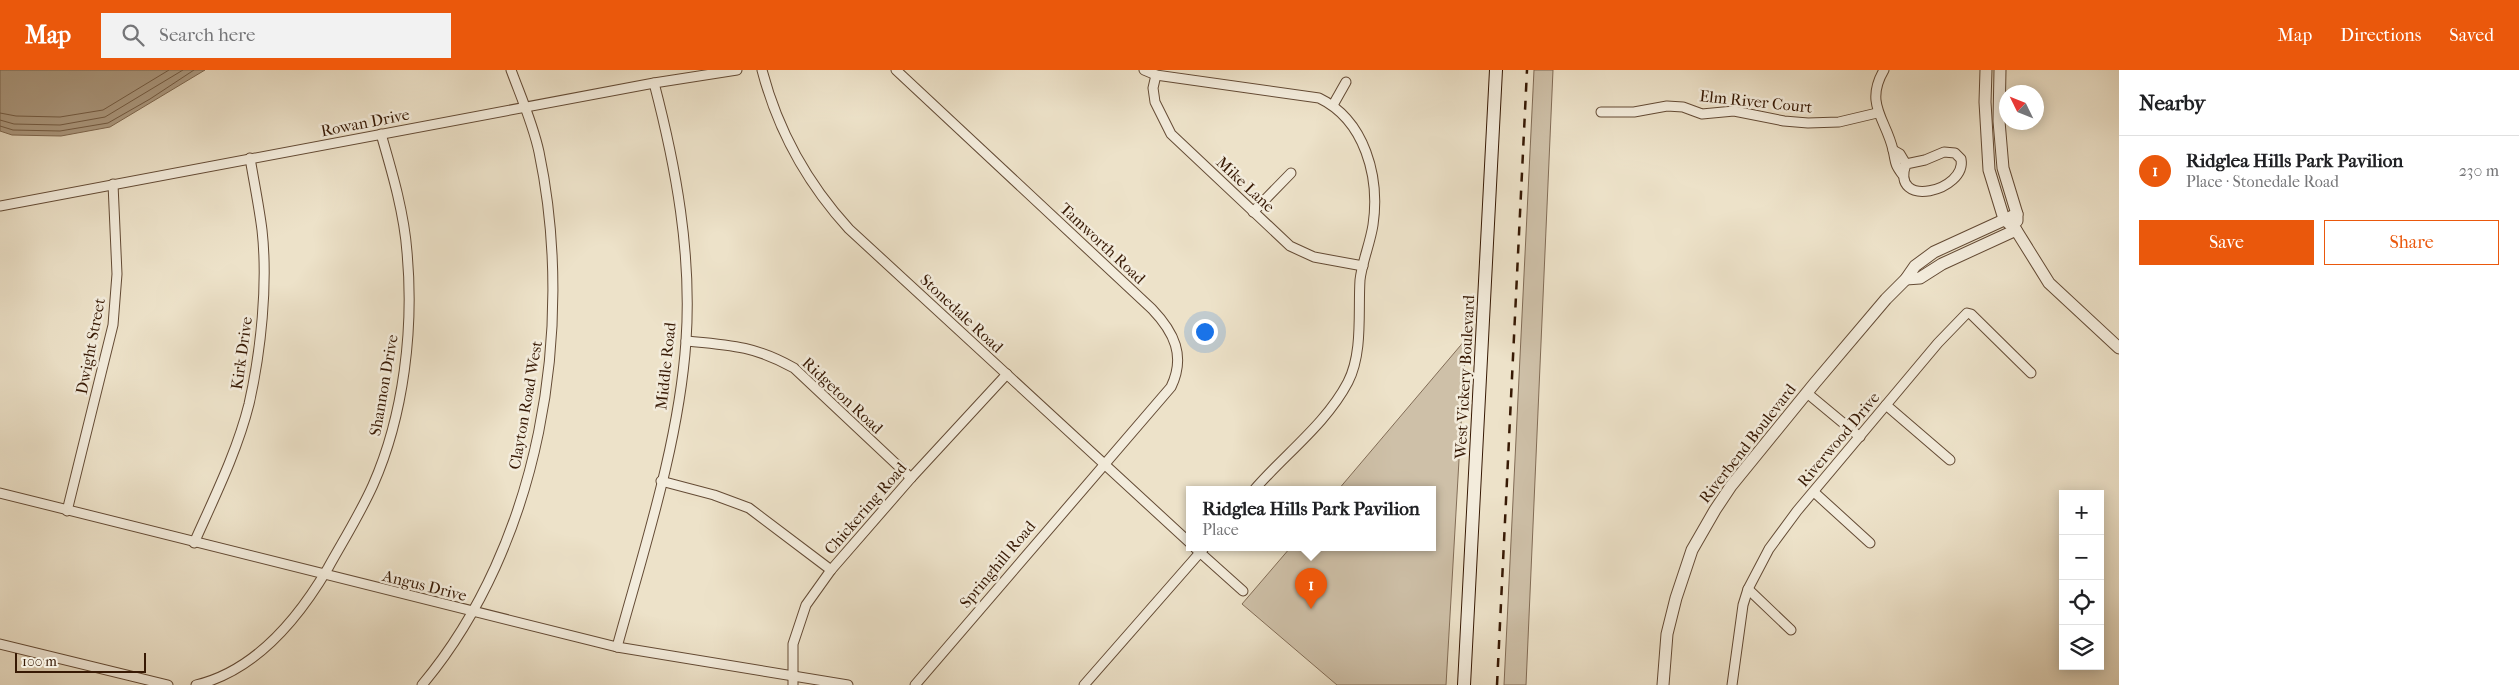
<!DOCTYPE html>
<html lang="en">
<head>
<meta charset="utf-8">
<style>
  :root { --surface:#fff; --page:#f2f2f2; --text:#202124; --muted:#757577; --line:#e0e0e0; --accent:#ea580c }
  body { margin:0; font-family:"IM FELL French Canon",serif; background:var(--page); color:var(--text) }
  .controls { position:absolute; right:15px; bottom:15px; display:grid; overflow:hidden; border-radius:0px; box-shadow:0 2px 12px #0003 }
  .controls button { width:45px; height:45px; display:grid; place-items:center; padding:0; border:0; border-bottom:1px solid var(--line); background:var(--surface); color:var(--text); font:25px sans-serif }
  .compass { position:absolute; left:1999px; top:15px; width:45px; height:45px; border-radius:50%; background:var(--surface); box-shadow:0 2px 12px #0003; rotate:313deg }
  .scale { position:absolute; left:15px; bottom:12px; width:131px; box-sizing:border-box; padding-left:5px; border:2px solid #371904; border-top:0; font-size:14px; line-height:18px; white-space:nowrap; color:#371904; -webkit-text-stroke:4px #f3ecdc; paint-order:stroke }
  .you { position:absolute; left:1204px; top:261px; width:18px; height:18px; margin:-12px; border:4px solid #fff; border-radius:50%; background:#1a73e8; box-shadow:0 0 0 8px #1a73e833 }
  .badge { display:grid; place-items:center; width:32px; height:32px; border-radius:50%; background:var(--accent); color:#fff; font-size:16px; font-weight:700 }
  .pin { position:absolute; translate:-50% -41px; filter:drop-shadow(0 1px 2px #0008) }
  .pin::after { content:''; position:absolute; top:26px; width:18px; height:15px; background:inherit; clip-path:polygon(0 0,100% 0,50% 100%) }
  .popup { position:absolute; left:1186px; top:416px; width:250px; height:65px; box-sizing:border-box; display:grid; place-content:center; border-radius:0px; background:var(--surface); filter:drop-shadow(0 1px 4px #0005); font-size:16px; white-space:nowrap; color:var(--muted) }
  .popup b { font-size:19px; color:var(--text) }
  .popup::after { content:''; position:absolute; left:50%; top:100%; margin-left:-10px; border:10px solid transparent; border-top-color:var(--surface) }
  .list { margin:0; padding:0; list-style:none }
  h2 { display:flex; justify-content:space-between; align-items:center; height:65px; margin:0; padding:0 20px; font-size:21px }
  h2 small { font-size:16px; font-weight:400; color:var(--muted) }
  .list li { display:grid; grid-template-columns:32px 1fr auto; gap:15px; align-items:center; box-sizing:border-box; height:70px; padding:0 20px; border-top:1px solid var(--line) }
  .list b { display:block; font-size:19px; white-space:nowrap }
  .list p { margin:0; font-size:16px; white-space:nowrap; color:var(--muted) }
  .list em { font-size:16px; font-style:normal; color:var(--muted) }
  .actions { display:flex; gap:10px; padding:15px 20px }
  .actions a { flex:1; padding:11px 0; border:1px solid var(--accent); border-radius:0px; text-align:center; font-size:18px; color:var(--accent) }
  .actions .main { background:var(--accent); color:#fff }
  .icon { flex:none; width:28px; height:28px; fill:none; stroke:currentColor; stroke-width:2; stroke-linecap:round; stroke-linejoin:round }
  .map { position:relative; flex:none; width:2119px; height:615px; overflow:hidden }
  header { display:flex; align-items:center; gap:30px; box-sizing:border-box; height:70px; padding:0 25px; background:var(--accent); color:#fff }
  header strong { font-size:24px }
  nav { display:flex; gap:28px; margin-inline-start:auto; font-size:18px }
  .search { width:350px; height:45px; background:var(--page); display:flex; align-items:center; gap:12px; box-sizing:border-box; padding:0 18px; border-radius:0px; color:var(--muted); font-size:19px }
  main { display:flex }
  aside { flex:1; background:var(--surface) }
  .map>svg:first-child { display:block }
</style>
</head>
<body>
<header>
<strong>Map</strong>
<div class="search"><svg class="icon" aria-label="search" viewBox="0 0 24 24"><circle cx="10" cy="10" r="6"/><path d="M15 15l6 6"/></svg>Search here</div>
<nav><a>Map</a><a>Directions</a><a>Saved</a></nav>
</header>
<main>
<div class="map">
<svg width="2119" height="615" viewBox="0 0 2119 615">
  <rect width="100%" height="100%" fill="#ede2c9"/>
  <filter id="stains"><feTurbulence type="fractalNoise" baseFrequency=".004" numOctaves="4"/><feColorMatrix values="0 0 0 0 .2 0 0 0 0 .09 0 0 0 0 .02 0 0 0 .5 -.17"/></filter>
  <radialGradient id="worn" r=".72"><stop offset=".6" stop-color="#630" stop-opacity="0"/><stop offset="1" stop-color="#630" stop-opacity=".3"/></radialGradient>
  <g fill="#cec0a8" stroke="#826c56">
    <path d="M1534,0H1553L1526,615H1504Z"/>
    <path d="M1466,269L1446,615H1337L1242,534L1290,478H1432V420H1338Z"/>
  </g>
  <path fill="#af9e86" stroke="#7f6952" d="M0,0H205L110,57L61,66L12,65L0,61Z"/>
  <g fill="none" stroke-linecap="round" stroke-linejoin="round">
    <g stroke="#735c45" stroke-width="1">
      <path d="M0,43L16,46L60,47L103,40L169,0"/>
      <path d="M0,50L14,54L60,55L105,47L183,0"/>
      <path d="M0,56L13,60L60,61L108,53L150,29L194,0"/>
    </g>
    <defs>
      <g id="minor">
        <path d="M762,0C778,61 806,112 849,159L1190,473"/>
        <path d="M896,0L1152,239C1174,262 1186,286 1171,317L915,615"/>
        <path d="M1144,0L1156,5L1319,28C1365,50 1380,107 1373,155C1370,174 1362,192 1360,210C1358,242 1363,283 1348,312C1326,354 1285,384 1254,420"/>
        <path d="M1884,0C1864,34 1886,49 1893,80C1896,93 1894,93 1902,104"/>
        <path d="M1156,5L1153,18L1155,32L1171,64L1290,176L1314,187L1363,196"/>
        <path d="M1333,35L1346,12"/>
        <path d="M1601,42H1634L1667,36L1683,37L1702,44L1734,41L1784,51L1808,53L1839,52L1877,43"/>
        <path d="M1893,80L1900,84L1906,94"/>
        <path d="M1944,82L1955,83L1961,89C1967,121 1890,140 1906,94L1925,90Z"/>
        <path d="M0,136L654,13L737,0"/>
        <path d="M1253,142L1291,103"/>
        <path d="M686,271C730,275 755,276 794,298L911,408"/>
        <path d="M1807,323L1860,367"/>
        <path d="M1886,335L1950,390"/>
        <path d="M661,411L714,425L749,438L831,500"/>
        <path d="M1814,422L1870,473"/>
        <path d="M0,423L617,577L848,615"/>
        <path d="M67,441L113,255L117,204L113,114"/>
        <path d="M194,473C214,428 237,382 249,334C261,281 268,214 262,160C259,136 254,112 250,88"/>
        <path d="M1195,478L1243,521"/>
        <path d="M1748,519L1791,560"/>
        <path d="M0,574L168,615"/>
        <path d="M617,577C644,479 679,373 686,271C692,184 676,97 654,13"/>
        <path d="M196,615C255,601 298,549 328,498C343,471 360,444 373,415C404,345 414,258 407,182C404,142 392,102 381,64"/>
        <path d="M422,615C540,474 576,259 539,82C533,54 521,27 511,0"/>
        <path d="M793,615V574L806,535L831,500L911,408L1007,304"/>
        <path d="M1084,615L1204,478"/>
        <path d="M1732,615L1743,535L1748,519L1769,479L1797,441L1938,273L1967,243L1971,244L2031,303"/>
      </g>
      <g id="tertiary">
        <path d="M1986,0L1985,32L1989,100L2004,149L2016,160L2049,213L2119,278"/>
        <path d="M2000,0L1999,51L2003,98L2017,144V151"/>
        <path d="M1906,209L1920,208L1942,194L2016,160"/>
        <path d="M1663,615L1667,564L1676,528L1692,480L1715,440L1731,416L1814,314L1886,229L1906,209L1915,196L1934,182L2017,144"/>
      </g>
      <path id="secondary" d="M1464,615L1496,0"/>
    </defs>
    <use href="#minor" stroke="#644b35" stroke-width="11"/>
    <use href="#tertiary" stroke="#644b35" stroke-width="13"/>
    <use href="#secondary" stroke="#371904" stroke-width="14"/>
    <use href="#minor" stroke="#f3ecdc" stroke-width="9"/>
    <use href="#tertiary" stroke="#f3ecdc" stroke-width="11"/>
    <use href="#secondary" stroke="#f3ecdc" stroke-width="12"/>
    <path stroke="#371904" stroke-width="2.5" stroke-dasharray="9 9" stroke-linecap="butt" d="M1497,615L1527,0"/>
  </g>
  <g text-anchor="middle" stroke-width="5" stroke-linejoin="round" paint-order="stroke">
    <g font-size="16" fill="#371904" stroke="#f3ecdc">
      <text transform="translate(1756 31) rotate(6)" y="6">Elm River Court</text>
      <text transform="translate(365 52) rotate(-11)" y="6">Rowan Drive</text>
      <text transform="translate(1246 114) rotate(43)" y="6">Mike Lane</text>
      <text transform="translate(1103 173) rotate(43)" y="6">Tamworth Road</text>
      <text transform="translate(962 243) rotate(43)" y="6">Stonedale Road</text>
      <text transform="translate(90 276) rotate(-79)" y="6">Dwight Street</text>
      <text transform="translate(241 283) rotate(-82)" y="6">Kirk Drive</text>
      <text transform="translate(665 296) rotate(-84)" y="6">Middle Road</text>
      <text transform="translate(1464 307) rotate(-87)" y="6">West Vickery Boulevard</text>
      <text transform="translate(383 315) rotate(-80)" y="6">Shannon Drive</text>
      <text transform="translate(843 325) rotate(43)" y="6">Ridgeton Road</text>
      <text transform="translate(525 335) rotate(-80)" y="6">Clayton Road West</text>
      <text transform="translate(1838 369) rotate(-50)" y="6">Riverwood Drive</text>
      <text transform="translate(1747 373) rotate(-52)" y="6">Riverbend Boulevard</text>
      <text transform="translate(865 438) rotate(-49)" y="6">Chickering Road</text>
      <text transform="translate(997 494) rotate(-50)" y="6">Springhill Road</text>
      <text transform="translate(425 515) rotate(14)" y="6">Angus Drive</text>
    </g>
  </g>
  <rect width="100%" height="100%" filter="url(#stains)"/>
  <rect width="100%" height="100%" fill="url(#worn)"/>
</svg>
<div class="controls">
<button>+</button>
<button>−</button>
<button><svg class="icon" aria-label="locate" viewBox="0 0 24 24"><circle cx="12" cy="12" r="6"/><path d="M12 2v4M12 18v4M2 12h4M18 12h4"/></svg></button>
<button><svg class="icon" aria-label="layers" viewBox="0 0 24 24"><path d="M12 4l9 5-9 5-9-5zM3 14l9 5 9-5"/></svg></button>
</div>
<svg class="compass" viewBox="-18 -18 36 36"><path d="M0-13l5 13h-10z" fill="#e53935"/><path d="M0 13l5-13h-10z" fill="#757577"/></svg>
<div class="scale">100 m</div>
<div class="you"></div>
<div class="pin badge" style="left:1311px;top:539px">1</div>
<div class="popup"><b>Ridglea Hills Park Pavilion</b>Place</div>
</div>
<aside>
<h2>Nearby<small></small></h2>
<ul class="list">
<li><span class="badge">1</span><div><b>Ridglea Hills Park Pavilion</b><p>Place · Stonedale Road</p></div><em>230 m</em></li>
</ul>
<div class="actions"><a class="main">Save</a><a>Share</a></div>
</aside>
</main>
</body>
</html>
